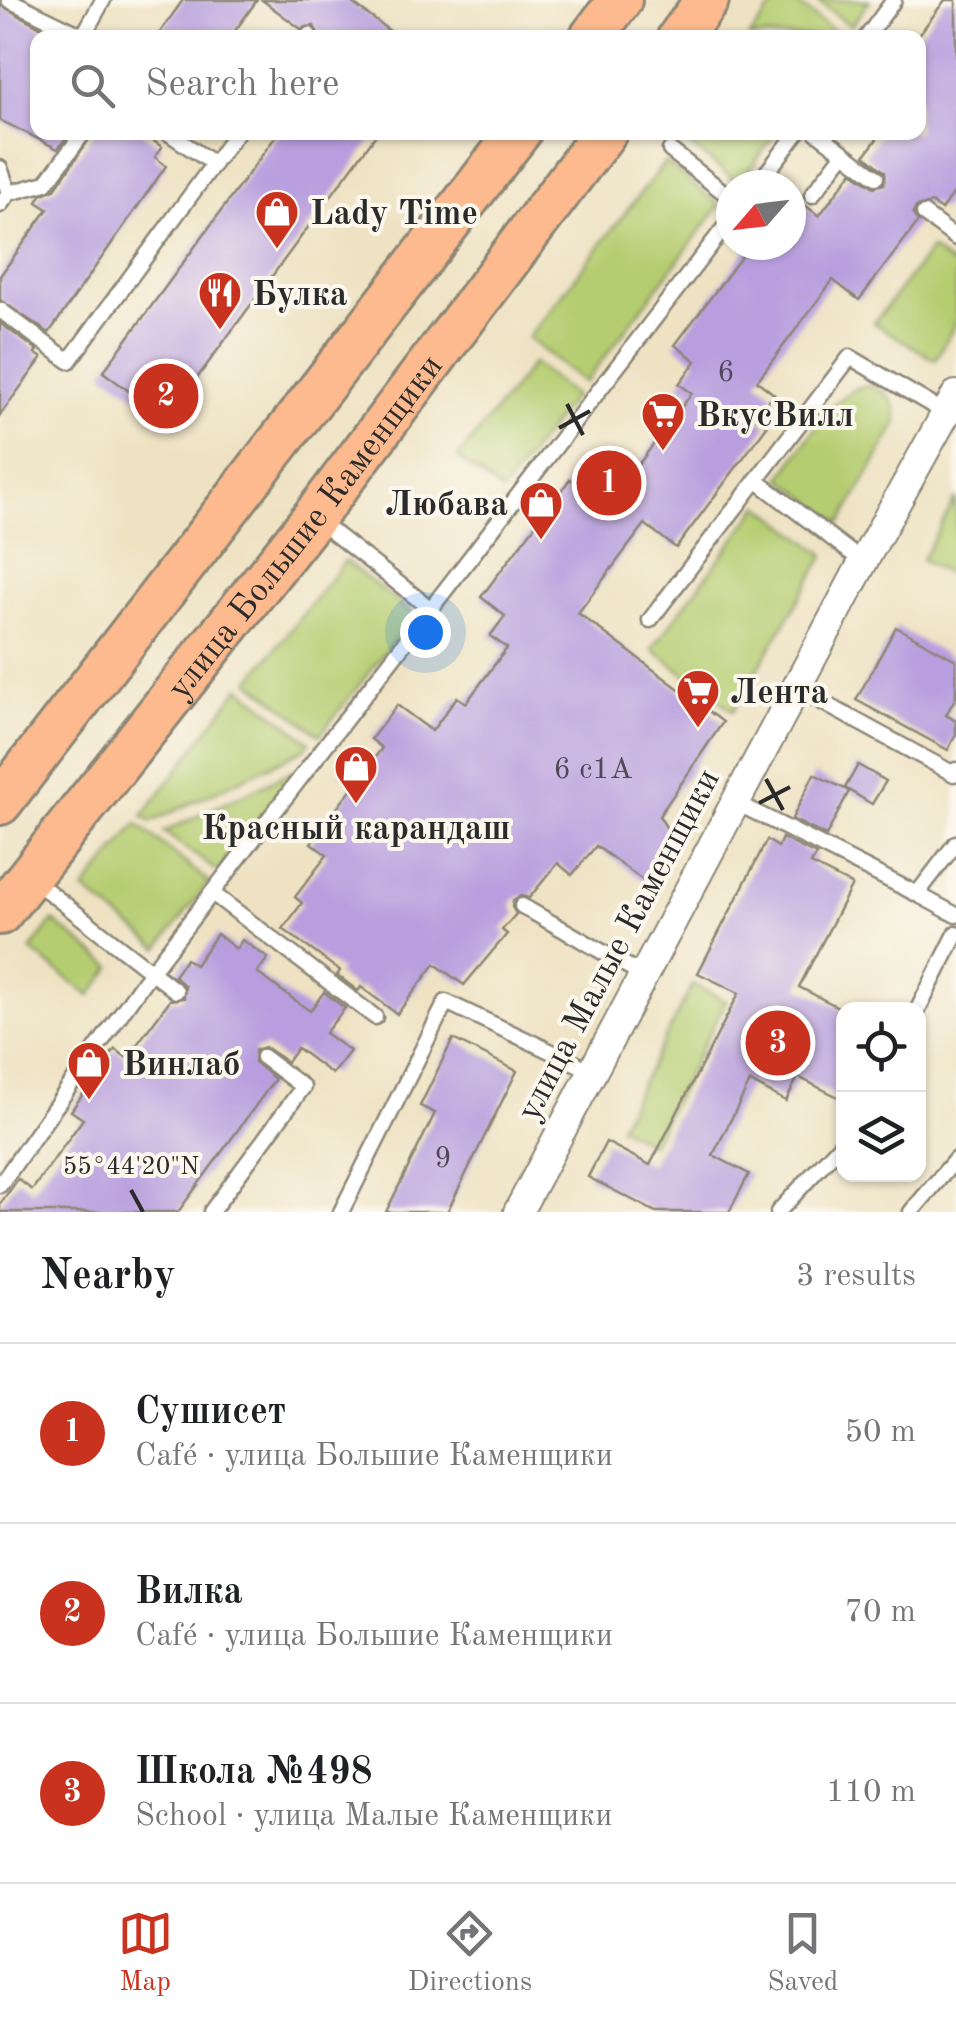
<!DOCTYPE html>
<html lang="en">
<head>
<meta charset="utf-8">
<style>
  :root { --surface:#fff; --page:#f6f6f6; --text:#202124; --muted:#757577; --line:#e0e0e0; --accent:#c8321e }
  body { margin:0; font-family:"Old Standard TT",serif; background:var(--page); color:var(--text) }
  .controls { position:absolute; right:30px; bottom:30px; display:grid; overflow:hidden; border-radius:20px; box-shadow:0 2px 8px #0004 }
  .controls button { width:90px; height:90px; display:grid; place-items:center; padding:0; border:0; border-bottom:2px solid var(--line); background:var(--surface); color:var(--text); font:50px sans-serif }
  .compass { position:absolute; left:716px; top:170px; width:90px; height:90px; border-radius:50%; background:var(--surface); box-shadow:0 2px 8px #0004; rotate:242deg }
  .you { position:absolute; left:425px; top:632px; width:35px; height:35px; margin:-25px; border:8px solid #fff; border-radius:50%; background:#1a73e8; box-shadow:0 0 0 15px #1a73e833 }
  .badge { display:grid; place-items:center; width:65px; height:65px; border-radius:50%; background:var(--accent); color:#fff; font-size:32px; font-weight:700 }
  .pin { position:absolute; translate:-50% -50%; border:5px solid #fff; box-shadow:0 2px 10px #0006 }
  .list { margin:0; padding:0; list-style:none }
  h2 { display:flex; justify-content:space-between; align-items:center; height:130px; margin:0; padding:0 40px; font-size:42px }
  h2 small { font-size:32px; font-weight:400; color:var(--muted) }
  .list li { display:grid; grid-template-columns:65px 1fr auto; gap:30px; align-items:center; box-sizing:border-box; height:180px; padding:0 40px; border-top:2px solid var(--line) }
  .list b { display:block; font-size:38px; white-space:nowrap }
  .list p { margin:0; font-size:32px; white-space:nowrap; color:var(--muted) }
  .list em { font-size:32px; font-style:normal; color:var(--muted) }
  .icon { flex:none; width:55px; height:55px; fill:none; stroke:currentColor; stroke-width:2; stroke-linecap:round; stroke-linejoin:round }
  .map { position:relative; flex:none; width:956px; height:1212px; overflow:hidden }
  .search { position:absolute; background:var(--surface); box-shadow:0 2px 8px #0004; left:30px; right:30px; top:30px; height:110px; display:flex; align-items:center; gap:25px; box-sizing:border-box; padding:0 35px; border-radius:20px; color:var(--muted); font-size:38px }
  .sheet { height:670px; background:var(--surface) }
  nav { display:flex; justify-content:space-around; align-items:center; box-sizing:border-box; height:140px; border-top:2px solid var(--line); background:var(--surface); font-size:28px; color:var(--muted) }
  nav a { display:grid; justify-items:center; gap:5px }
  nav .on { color:var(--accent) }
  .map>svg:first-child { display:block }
</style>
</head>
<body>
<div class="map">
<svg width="956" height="1212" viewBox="0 0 956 1212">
  <rect width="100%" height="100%" fill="#fbf7ec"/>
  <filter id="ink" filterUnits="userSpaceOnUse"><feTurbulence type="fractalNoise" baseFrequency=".01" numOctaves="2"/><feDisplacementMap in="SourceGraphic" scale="20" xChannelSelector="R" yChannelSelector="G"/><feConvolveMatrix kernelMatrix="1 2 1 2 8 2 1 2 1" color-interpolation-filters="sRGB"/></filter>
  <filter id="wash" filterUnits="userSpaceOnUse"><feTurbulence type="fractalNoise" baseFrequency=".0048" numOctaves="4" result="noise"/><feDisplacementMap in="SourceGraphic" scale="40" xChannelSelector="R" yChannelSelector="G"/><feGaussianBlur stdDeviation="2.25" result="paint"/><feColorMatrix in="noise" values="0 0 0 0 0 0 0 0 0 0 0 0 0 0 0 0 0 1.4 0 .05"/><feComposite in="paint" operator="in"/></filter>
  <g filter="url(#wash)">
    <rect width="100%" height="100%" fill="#eee2c2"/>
    <g fill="#b5cd71" stroke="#707c4e" stroke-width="2.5">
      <path d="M778,0H792L842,37H749Z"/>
      <path d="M816,0H870L851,26Z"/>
      <path d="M682,133L776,132V133L739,183L679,137Z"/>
      <path d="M665,162L720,205L585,383L528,338Z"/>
      <path d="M931,249L956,268V323L935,360L874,323Z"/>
      <path d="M533,363L574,396L502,492L458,458Z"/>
      <path d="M866,385C887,388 898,402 897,423L841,523L781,478C800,452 834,390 866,385Z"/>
      <path d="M956,498V579L922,560Z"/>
      <path d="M760,505L825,555L733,711L652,649Z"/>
      <path d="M345,561L414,615L320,735L250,681Z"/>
      <path d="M240,687L310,742L305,749L151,822L143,816Z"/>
      <path d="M297,769L218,872L164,832Z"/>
      <path d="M137,824L209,882L159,948L84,890Z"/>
      <path d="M53,921L112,967L90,996L31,950Z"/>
      <path d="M693,984L726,1001L651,1144L619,1126Z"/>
    </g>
    <g id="blocks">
      <g fill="#b89ede">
        <path d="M183,0H257L230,38H156Z"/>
        <path d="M262,0H348L399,38H319L314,26L301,29Z"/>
        <path d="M945,0H956V190L941,210L932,203L916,207L913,214L918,222L859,300L833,280L757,381L774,394L756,418L767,426L676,548L645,524L578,613L723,722L659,816L673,838L671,846L648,884L596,846L572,875L558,863L529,898L521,896L513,900L512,907L516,914L502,930L507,934L464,985L435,964L397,1014L361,987L358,991L337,975L340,971L283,929L302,903L295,897L327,855L311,843L382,748L371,739L397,705L432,731L457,697L466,703L507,648L490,636L505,616L481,597L570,479L579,485L598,459L626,481L692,393L679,384L696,361L675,345L750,245H791V194L819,216L852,172L874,187L884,184L885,172L865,155L882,132H918V36Z"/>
        <path d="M0,5L42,28L38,38V132H70L58,149L0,120Z"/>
        <path d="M94,132H141L162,147L155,157L166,166L49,333L0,300V276L48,209L37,202L41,195L55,189Z"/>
        <path d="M279,132H378L167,419L103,372Z"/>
        <path d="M0,323L37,350L35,353L42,358L0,415Z"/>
        <path d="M896,627L956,660V697L946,715L956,721V734L948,750L856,700Z"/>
        <path d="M858,765L886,781L872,804L845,788Z"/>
        <path d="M814,774L849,791L826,836L792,819Z"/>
        <path d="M782,838L816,855L811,864L852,885L799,987L844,1010V1100L798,1077L786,1101L750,1082L713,1155L749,1174L729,1212H656L588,1177L606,1142L650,1165L739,993L698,973L767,840L778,847Z"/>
        <path d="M217,934L236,949L242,940L268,958L257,973L310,1011L324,992L345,1008L325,1033L350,1051L332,1074L297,1048L287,1062L265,1047L255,1050L254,1062L275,1079L178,1212H0V1204L18,1179L32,1190L83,1119L71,1111L115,1049L127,1058L170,1000L184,998L185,986L174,976L186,959L195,965Z"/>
        <path d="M453,1039L517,1071L447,1212H386L435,1113L420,1106Z"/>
      </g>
    </g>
  </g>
  <g filter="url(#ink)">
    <use href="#blocks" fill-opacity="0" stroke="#8c8676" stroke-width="2.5"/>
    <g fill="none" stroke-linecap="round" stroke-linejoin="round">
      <defs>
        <g id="service">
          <path d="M9,0L83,36L103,0"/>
          <path d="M307,38L309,35"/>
          <path d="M866,38L894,0"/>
          <path d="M167,132L214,164"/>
          <path d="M816,132L876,177"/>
          <path d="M670,150L731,198"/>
          <path d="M0,168L9,193L0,205"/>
          <path d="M757,185L798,132"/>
          <path d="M9,193L46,183L84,132"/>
          <path d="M812,195L844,153"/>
          <path d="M924,214L956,238"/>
          <path d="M0,310L69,361L237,132"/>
          <path d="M756,480L863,562"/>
          <path d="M317,520L431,609"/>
          <path d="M650,620L850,357L947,414"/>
          <path d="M796,688L954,774L956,770"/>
          <path d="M735,802L917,894L956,843"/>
          <path d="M31,878L176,991"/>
          <path d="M212,893L375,1017"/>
          <path d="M917,894L956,915"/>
          <path d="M522,906L643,975"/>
          <path d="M918,1009L956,934"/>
          <path d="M0,1185L144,981L731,219"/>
          <path d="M211,1212L303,1087L263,1057"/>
          <path d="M341,1212L446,1002L592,1071"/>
          <path d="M778,1212L844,1141"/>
          <path d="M911,1212L956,1159"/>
        </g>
        <path id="minor" d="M518,1212L863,562L956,395"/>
        <g id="primary">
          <path d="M591,38L620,0"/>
          <path d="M679,38L707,0"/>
          <path d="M0,803L519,132"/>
          <path id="s1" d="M0,913L314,517L605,132"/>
        </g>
      </defs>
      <use href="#service" stroke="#8c8676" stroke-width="19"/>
      <use href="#minor" stroke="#8c8676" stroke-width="32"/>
      <use href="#primary" stroke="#8c8676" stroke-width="48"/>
      <use href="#service" stroke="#fff" stroke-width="14"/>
      <use href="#minor" stroke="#fff" stroke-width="28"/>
      <use href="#primary" stroke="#fcba8e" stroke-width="42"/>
    </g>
  </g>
  <path fill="none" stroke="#2b2b2b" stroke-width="4" d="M567,404L583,435M559,428L590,411M766,779L783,810M759,803L790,787M131,1190L143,1212"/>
  <defs>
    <symbol id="shop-pin" viewBox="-11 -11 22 30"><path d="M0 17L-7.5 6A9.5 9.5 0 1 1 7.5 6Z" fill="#c8321e" stroke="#fbf7ec"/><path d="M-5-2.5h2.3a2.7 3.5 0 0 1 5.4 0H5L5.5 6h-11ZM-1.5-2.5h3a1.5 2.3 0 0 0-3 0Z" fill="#fff"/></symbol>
    <symbol id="restaurant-pin" viewBox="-11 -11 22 30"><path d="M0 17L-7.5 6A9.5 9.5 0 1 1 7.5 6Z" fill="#c8321e" stroke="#fbf7ec"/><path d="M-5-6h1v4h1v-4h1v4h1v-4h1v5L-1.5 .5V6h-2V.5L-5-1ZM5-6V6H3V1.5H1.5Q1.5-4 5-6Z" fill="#fff"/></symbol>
    <symbol id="supermarket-pin" viewBox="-11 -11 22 30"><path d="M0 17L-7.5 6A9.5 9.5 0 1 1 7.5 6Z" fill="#c8321e" stroke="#fbf7ec"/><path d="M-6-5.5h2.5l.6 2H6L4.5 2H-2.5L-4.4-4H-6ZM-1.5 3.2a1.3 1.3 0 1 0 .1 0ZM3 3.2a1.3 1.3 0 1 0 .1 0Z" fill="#fff"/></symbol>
  </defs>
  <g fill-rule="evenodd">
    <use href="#shop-pin" x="252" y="187" width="50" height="68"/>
    <use href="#restaurant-pin" x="195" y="268" width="50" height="68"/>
    <use href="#supermarket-pin" x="638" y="389" width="50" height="68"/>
    <use href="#shop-pin" x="516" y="478" width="50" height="68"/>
    <use href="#supermarket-pin" x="673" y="666" width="50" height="68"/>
    <use href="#shop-pin" x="331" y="742" width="50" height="68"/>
    <use href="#shop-pin" x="64" y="1038" width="50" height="68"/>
  </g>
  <g text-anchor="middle" stroke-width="8" stroke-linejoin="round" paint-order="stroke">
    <g font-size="30" fill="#4e4858">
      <text x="726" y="381">6</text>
      <text x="593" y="778">6 с1А</text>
      <text x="443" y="1167">9</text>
    </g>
    <g font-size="35" font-weight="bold" fill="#2b2b2b" stroke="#fbf7ec" text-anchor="start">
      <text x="310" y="224">Lady Time</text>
      <text x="252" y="305">Булка</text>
      <text x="696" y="426">ВкусВилл</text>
      <text x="508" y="515" text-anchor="end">Любава</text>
      <text x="730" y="703">Лента</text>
      <text x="356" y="839" text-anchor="middle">Красный карандаш</text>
      <text x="122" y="1075">Винлаб</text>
    </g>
    <g font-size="35" fill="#2b2b2b" stroke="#fbf7ec">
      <text dy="12" stroke="none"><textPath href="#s1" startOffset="492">улица Большие Каменщики</textPath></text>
      <text transform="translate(617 944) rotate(-62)" y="12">улица Малые Каменщики</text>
    </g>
  </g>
  <g font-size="25" text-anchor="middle" fill="#2b2b2b" stroke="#fbf7ec" stroke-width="8" stroke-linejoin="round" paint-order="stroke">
    <text x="131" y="1174">55°44'20"N</text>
  </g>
</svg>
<div class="controls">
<button><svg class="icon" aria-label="locate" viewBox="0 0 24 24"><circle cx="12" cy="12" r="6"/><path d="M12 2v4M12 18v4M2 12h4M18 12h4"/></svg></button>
<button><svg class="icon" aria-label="layers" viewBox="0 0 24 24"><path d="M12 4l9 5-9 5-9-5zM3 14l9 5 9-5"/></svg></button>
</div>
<svg class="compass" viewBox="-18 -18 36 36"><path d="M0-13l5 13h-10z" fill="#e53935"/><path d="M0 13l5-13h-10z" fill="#757577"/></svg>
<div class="you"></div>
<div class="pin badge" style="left:609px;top:483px">1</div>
<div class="pin badge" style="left:166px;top:396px">2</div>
<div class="pin badge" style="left:778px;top:1043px">3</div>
<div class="search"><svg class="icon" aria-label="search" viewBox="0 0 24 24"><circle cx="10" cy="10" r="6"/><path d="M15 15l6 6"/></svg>Search here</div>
</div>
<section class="sheet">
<h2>Nearby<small>3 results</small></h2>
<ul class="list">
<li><span class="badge">1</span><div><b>Сушисет</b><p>Café · улица Большие Каменщики</p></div><em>50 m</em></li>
<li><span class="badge">2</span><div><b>Вилка</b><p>Café · улица Большие Каменщики</p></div><em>70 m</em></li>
<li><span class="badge">3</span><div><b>Школа №498</b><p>School · улица Малые Каменщики</p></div><em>110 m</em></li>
</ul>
</section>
<nav>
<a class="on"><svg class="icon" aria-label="map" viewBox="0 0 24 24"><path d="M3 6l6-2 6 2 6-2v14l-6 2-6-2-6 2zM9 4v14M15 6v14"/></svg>Map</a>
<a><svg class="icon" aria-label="directions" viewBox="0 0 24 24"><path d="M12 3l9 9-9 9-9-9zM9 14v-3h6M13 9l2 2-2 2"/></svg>Directions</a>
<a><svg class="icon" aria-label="saved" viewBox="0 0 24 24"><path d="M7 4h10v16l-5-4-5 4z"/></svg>Saved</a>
</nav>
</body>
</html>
